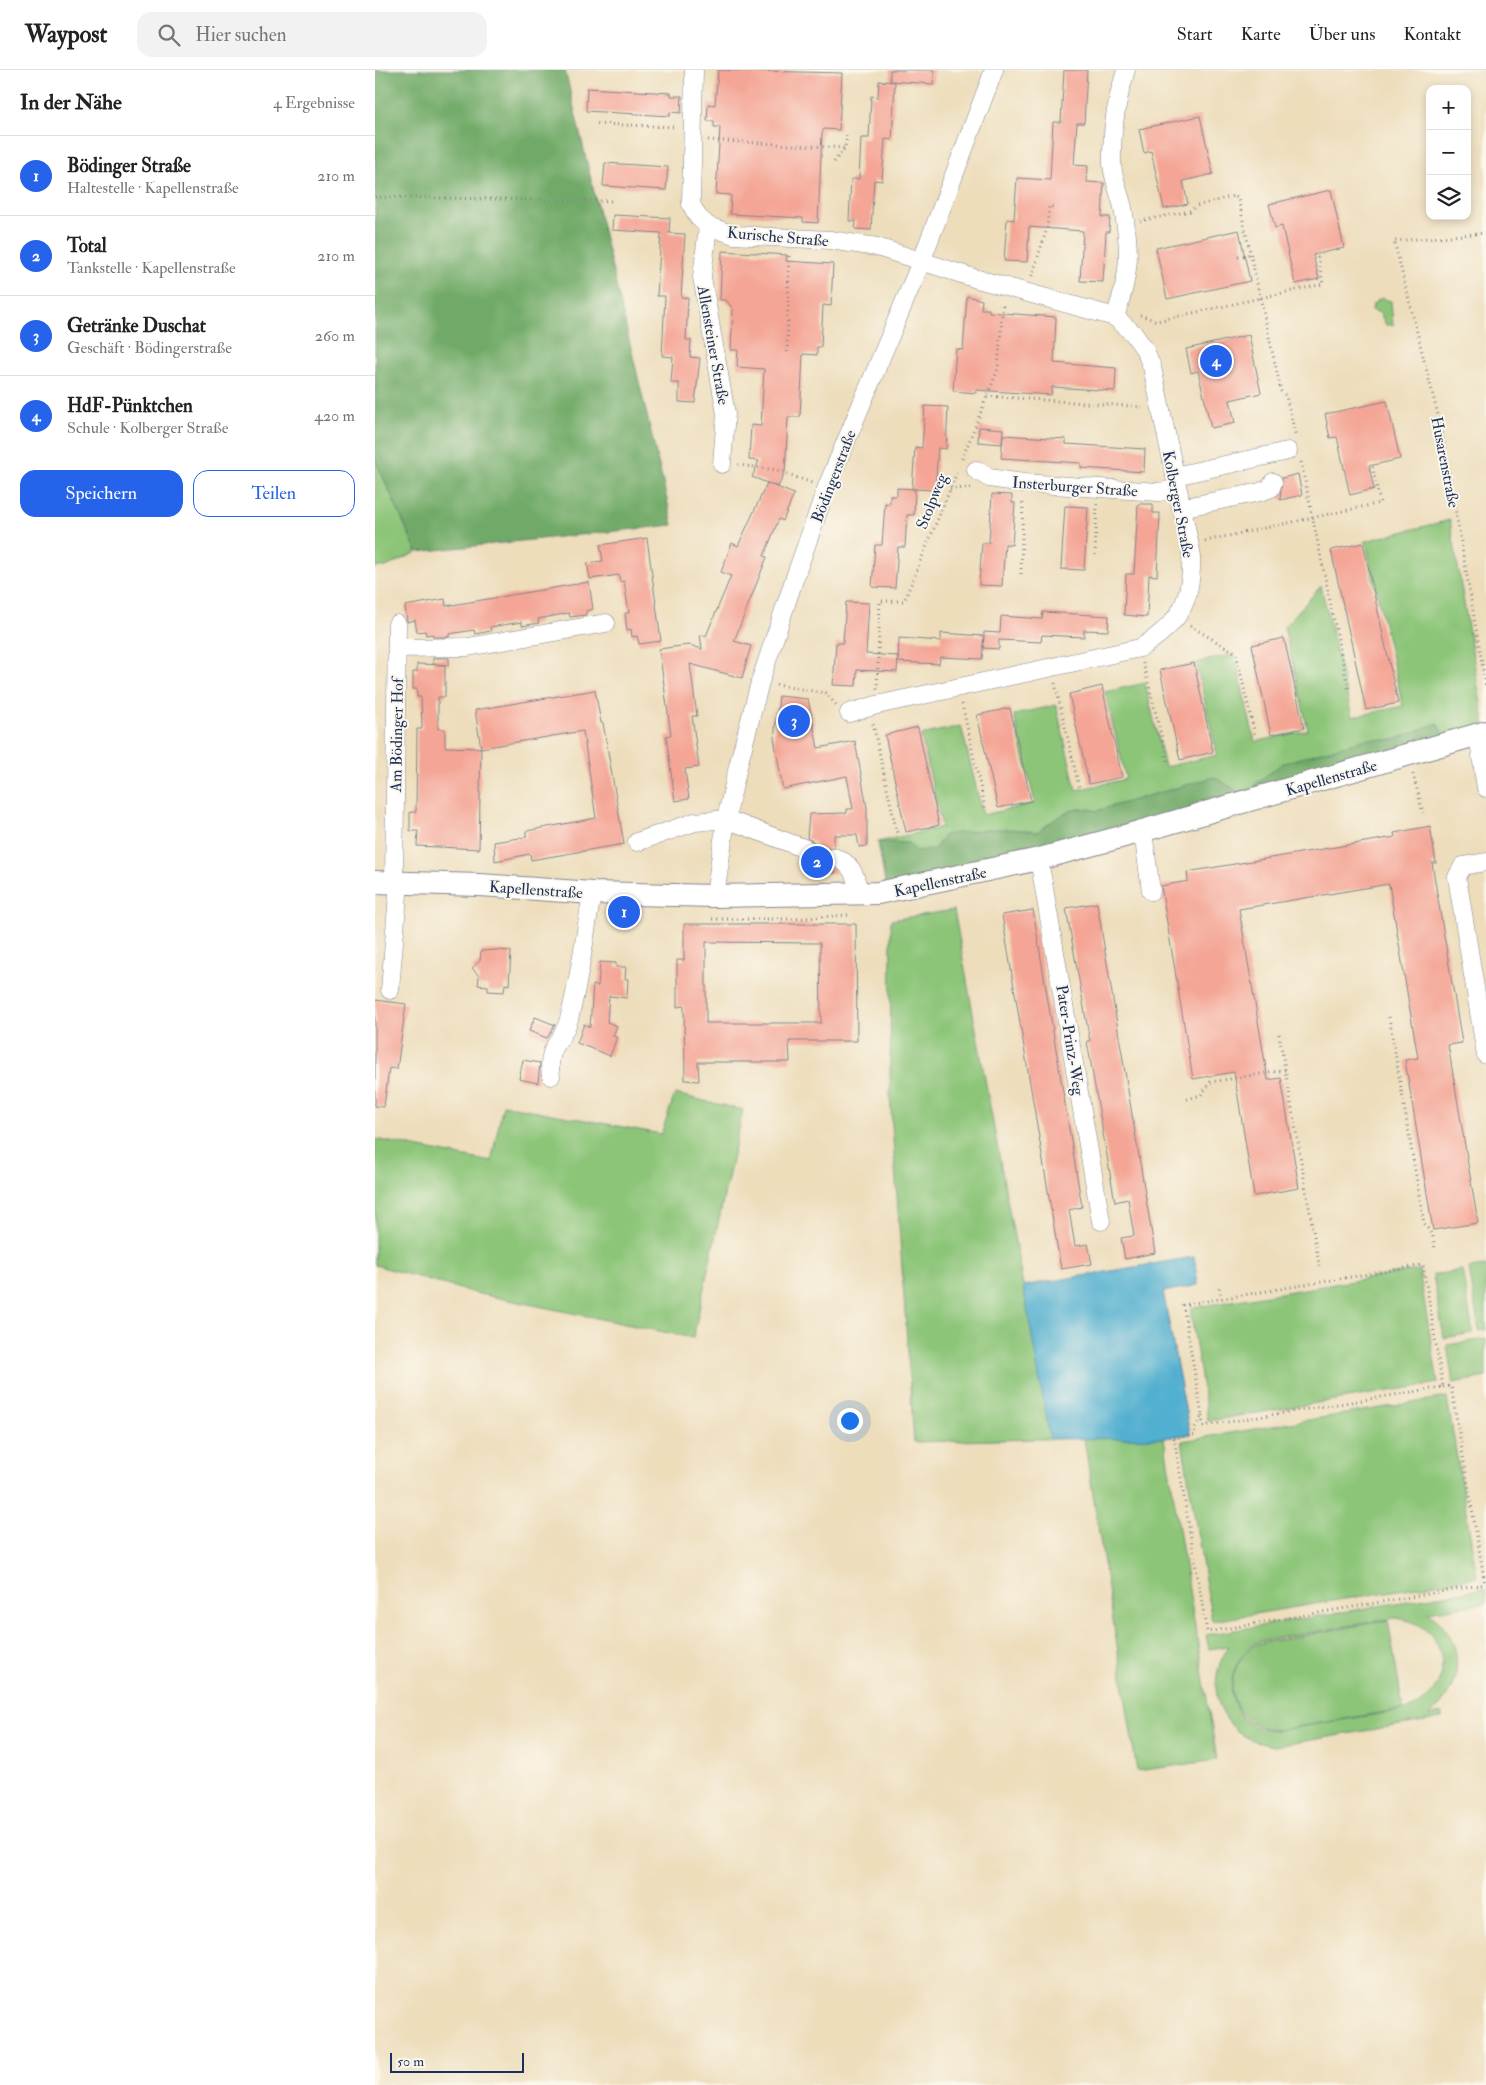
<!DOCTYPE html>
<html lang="de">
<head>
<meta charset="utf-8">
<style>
  :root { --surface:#fff; --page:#f2f2f2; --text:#222; --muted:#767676; --line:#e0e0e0; --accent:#2563eb }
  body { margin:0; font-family:"IM FELL Double Pica",serif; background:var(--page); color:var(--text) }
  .controls { position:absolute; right:15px; top:15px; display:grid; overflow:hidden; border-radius:10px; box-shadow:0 2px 8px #0003 }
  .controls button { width:45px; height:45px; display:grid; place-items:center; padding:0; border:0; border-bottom:1px solid var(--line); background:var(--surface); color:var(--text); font:25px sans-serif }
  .scale { position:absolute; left:15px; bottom:12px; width:134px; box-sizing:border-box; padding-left:5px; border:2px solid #1b2f5e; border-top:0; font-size:14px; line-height:18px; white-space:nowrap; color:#1b2f5e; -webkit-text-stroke:4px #fbf7ec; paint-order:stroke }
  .you { position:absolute; left:474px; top:1350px; width:18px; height:18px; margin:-12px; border:4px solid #fff; border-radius:50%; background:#1a73e8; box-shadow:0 0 0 8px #1a73e833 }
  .badge { display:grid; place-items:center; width:32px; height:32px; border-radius:50%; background:var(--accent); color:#fff; font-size:16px; font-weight:700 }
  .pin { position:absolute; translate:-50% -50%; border:2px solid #fff; box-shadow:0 1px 5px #0006 }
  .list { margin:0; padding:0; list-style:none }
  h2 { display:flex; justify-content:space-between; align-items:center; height:65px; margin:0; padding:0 20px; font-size:21px }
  h2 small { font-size:16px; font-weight:400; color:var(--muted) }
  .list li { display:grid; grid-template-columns:32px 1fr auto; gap:15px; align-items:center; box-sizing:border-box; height:80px; padding:0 20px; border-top:1px solid var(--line) }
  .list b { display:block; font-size:19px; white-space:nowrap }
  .list p { margin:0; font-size:16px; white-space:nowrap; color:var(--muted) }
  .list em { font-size:16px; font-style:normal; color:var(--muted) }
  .actions { display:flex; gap:10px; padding:15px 20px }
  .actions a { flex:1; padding:11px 0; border:1px solid var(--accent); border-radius:15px; text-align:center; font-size:18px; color:var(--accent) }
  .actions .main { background:var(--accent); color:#fff }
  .icon { flex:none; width:28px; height:28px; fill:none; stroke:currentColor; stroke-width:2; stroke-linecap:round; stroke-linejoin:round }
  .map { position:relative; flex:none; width:1111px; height:2015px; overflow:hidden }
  header { display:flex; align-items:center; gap:30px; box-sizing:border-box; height:70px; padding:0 25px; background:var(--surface); border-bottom:1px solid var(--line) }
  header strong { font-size:24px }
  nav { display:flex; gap:28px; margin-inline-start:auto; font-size:18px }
  .search { width:350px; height:45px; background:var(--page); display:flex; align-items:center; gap:12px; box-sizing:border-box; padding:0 18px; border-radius:15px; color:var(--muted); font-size:19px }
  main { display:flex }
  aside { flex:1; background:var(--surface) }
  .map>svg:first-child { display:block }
</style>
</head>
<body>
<header>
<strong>Waypost</strong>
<div class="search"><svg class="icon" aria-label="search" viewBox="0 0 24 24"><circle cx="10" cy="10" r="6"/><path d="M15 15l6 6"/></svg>Hier suchen</div>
<nav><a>Start</a><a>Karte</a><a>Über uns</a><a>Kontakt</a></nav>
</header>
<main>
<aside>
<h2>In der Nähe<small>4 Ergebnisse</small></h2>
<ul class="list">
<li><span class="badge">1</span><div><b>Bödinger Straße</b><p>Haltestelle · Kapellenstraße</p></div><em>210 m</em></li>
<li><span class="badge">2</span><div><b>Total</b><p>Tankstelle · Kapellenstraße</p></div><em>210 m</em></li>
<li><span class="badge">3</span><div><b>Getränke Duschat</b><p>Geschäft · Bödingerstraße</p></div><em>260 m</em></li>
<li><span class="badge">4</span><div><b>HdF-Pünktchen</b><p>Schule · Kolberger Straße</p></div><em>420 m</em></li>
</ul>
<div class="actions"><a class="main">Speichern</a><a>Teilen</a></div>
</aside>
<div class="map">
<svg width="1111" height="2015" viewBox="0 0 1111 2015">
  <rect width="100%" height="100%" fill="#fbf7ec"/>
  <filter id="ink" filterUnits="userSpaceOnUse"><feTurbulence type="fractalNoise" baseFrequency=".02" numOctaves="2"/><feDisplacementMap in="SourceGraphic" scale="10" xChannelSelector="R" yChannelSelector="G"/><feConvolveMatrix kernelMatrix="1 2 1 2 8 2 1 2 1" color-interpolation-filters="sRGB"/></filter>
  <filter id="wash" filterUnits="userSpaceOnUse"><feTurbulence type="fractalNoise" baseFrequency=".0096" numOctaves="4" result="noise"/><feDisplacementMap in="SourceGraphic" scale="20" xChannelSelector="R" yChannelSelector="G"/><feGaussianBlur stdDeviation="1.12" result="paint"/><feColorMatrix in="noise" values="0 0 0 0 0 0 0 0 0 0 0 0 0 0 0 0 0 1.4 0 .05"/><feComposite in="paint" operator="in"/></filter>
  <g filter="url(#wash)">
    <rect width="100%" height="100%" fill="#edddbb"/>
    <g fill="#8cc578" stroke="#547a6b" fill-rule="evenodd">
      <path d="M1006,228L1016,231L1018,255H1011L1005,243L997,240L998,234Z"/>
      <path d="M0,389L42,482L11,497H0Z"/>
      <path d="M1075,450L1110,658L511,817L503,772L567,757L546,665L586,656L608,745L660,733L639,645L681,635L701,720L751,709L730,622L770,613L790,697L842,685L821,593L859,584L880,672L933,660L909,557L946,516L977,647L1028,636L990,471Z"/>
      <path d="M579,840L648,1216L819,1187L823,1215L788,1222L815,1364L789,1368L842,1690L762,1701L709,1368L539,1372L515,1025L516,850Z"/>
      <path d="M300,1024L368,1040L318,1268L100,1223L0,1195V1069L116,1092L128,1035L286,1064Z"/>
      <path d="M1111,1196V1260L1104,1261L1094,1198Z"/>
      <path d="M1044,1200L1063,1313L833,1351L815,1238Z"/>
      <path d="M1087,1200L1098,1263L1069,1268L1058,1205Z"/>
      <path d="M1111,1269V1307L1078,1313L1072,1275Z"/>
      <path d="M1072,1327L1102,1507L837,1551L807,1371Z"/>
      <path d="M1111,1518V1533L1053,1542C1059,1548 1066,1552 1070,1559C1092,1588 1081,1625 1054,1646L1067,1644V1648L900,1676C847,1670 825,1619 854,1576L834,1579L831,1565ZM1019,1548C1074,1552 1085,1619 1034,1639L905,1660L1028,1639L1013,1550L882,1574C851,1592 847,1639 882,1655C889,1659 897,1659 904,1660C852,1665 840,1598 882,1572Z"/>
    </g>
    <g fill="#71aa68" stroke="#466c63">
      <path d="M0,0H190L298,455L42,482L0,389Z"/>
      <path d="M1062,653L1071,669L883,721L880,714L908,693L992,669L1019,670Z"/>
      <path d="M839,707L861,720L864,726L511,817L503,772L533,773L542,781L560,779L569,765C605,760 626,756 662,762C680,750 698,732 721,741Z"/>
    </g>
    <path fill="#51afcf" stroke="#366f96" d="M819,1187L823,1215L788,1222L815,1364L789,1368L675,1369L648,1216Z"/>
    <g id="blocks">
      <g fill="#f4a595" fill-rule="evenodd">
        <path d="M343,0L467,3L464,60L449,59L447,63L443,153L428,152V148L355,144L356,125L341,124L345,57H339V51H332L333,34L340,35Z"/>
        <path d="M515,0H559L558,14L515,11Z"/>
        <path d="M689,0H712L709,53H702L699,95L713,96L712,112L729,113L727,147H735L734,162H731L728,212L705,211L708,161L654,157L652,192L629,191L632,149L639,150L642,108L675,110L678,52H686Z"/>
        <path d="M504,11L520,12L517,70L510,69L507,111L499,110L496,160L480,159L481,151H474L476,109H484L486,68H494L496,26L503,27Z"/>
        <path d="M212,18L296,23V26H307L306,43L295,42V46L211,41Z"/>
        <path d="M825,46L838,104L808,111L813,134L789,139L776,81L769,83L764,59Z"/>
        <path d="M230,93L293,97L291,120L228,116Z"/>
        <path d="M956,120L969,178L938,185L944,209L920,214L907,156L900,158L894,134Z"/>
        <path d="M238,145L295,148L294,163L310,164L306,227L313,228L311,270H316L315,287L325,288L320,333L304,332V313H296L298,287L287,286L290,226H282L286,163L237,160Z"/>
        <path d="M864,160L875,211L792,229L781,178Z"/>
        <path d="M347,181L412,185L411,191L458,194L456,236L448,235L446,277H442V285L428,284L425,347H413L410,402L403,417L377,407L384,391L374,390L376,355L386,356L389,299L362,297L363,280H356L358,239L351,230H345Z"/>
        <path d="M592,226L607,230L606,239H614V242L681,247L679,293L741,298L740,321L677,317L676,325L601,320V323L578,321L581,279L588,280Z"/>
        <path d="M874,265L886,323L855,330L860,353L836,358L823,301L816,303L811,279Z"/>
        <path d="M1012,331L1025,389L994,396L999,419L975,425L962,367L955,368L950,344Z"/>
        <path d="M550,336L573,337L571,379L563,378L560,420L537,419L540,377L547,378Z"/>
        <path d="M604,357L628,359L627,374L603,372Z"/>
        <path d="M628,365L691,369V374L770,379L769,402L706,398V393L626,388Z"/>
        <path d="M923,404L927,425L905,430L907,408Z"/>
        <path d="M392,413L419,424L408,451L404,449L389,486L392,487L359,571L376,576L373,586L367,608L315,594L322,646H317L324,697L310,699L314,729L300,731L291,666L296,665L284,579L314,575L327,579L325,564L331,566L356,506L346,502L357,473L363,476Z"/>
        <path d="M522,418L540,419L539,445H532L530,477H523L520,518L497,517L500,475H507L510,433L515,434V426H522Z"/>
        <path d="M617,424L637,425V433H640L637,475L630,474L627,516L604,515L607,473H614Z"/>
        <path d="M763,434H778V443H785L782,506L774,505L772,547L749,545L751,504H759Z"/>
        <path d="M690,436L713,437L709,500L686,499Z"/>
        <path d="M272,468L286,571L264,574L262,566L257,567L256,559L252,560L250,543H254L249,511L245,512L244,505L215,509L212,493L228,491L225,475Z"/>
        <path d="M988,473L1023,633L991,640L956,480Z"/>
        <path d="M214,512L218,539L211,541V545L195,547L194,543L163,549L164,553L147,556V552L115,557L116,561L100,564L99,560L74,564V567H58V564L51,565L50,561L42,562L40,550L32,552L30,536L70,529L71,536Z"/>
        <path d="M471,532L494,533L491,584L523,586L522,602L482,600L481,616L458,615L461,573H468Z"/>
        <path d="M668,542L734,546L733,561L709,560V567L667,565L666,572L624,570V579L608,578L609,562L625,563L626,546L667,549Z"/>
        <path d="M566,563L609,566L607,589L565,587L564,594L523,592L524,568L566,571Z"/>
        <path d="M909,568L929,658L896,665L877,575Z"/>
        <path d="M58,588H74V595L58,594Z"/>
        <path d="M819,593L838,682L805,690L785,600Z"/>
        <path d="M42,594L70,595V627H63V659H70V677L106,678L100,640L220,620L226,653H228L249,774L156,790L155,784L120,791L119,772L151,767V761L221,748L208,661L106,678L104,779L42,776L43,761H35V742H41L42,659H47L46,627H42V619H38V602H42Z"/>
        <path d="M727,616L747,707L714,714L694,624Z"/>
        <path d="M404,626L433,629L443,678L480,671L492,738V776L484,777L482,765H459V777L452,779L448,788L451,794L460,799V803H432V789L438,787L442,778L439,772L432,768L434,744L472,743V739H478L472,706L408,719L399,668Z"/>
        <path d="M635,638L656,731L623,738L602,645Z"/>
        <path d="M543,657L564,755L531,762L510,665Z"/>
        <path d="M1055,756L1061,793H1057L1087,973L1073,975L1103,1153L1058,1160L1030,990L1043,988L1014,814L864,839L893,1010L906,1008L924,1118L879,1126L859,1002L818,1009L786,816L813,811L812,802L1020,767L1019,763Z"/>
        <path d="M722,833L780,1183L750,1189L746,1168L759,1166L753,1129L740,1132L712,971H715L691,838Z"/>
        <path d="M658,840L707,1137L694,1140L700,1176L713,1174L717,1194L686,1199L627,845Z"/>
        <path d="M309,854H481L482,971H414L415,992H323L324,1011L310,1010L309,936L302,937V890H309ZM331,872L445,873L446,953H331Z"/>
        <path d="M121,880L136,881L134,915L130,914L129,922L113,921V916L103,915L104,906L97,898L105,891L106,881Z"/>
        <path d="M225,892L241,893V897H251L250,909H253L252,928L234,926L232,952L242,956L238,966L242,967L235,986L202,973L209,954L215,957L218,915L223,916Z"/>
        <path d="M0,930L31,934L22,999L14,998L9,1037L0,1036Z"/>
        <path d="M160,947L180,955L172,968L154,961Z"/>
        <path d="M148,990L165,993L163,1013L144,1009Z"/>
      </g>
    </g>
  </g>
  <g filter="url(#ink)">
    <use href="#blocks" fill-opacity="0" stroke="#84868c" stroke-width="1"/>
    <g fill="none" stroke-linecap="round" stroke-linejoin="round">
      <path stroke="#c3baa8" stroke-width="18" stroke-dasharray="18 9" stroke-linecap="butt" d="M431,779L459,787"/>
      <defs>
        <g id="minor">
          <path d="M319,0L316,134L323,147L333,156L359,165L455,170L502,177L599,208L740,247L758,263L770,280L777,297L816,481C818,530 807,552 765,578L502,635L474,643"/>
          <path d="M333,156L327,207L351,344L347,394"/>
          <path d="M740,247C755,204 756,183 748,138C745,124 738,109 737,94C736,61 741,31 751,0"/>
          <path d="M601,400L614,408L649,413L784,422L802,419"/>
          <path d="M800,406L913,381"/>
          <path d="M806,438L885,422L896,418L898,412"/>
          <path d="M23,578L93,577L231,553"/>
          <path d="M1103,665L1111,718"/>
          <path d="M768,762L776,821"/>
          <path d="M262,772L320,752L351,749L431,779"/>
          <path d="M459,787C478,793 480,806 485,824"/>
          <path d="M664,789L726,1151"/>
          <path d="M1111,792L1088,796L1082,807L1111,985"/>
          <path d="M19,812L22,554"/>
          <path d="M340,826L351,749L364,692L385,612L419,510L451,419L546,192L619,0"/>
          <path d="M15,920L24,812"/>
          <path d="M176,1006C171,975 187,974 194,949C205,908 210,865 217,823"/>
        </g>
        <path id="major" d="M0,812L105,815L217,823L340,826L503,823L664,789L746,767L1111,662"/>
      </defs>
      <use href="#minor" stroke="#84868c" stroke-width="19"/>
      <use href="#major" stroke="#84868c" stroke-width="24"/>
      <g stroke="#84868c" stroke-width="3" stroke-dasharray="1 4" stroke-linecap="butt">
        <path d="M222,54L301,57"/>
        <path d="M333,70L470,78"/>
        <path d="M459,92L470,78L472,65"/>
        <path d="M0,127L240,131"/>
        <path d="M765,151L815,141L821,136L859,126L863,128L906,321L911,326L921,367"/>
        <path d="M1111,163L1019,171L1066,357L1111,616"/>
        <path d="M863,187L875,184"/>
        <path d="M657,206L672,158L674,136L678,137"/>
        <path d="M765,245L782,251L948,214L942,183"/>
        <path d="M412,282L414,184"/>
        <path d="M612,326L767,337"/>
        <path d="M587,389L623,299L628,232"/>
        <path d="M926,392L974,622"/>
        <path d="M363,395L402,400L437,413"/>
        <path d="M575,419L599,418"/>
        <path d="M830,471L1005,433L997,394"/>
        <path d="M720,485L722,434"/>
        <path d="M646,504L648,429"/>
        <path d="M815,556L861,583L880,665"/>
        <path d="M768,593L793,692"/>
        <path d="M680,613L704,717"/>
        <path d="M401,615L451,623L461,635"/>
        <path d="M502,619L505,531H529L583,400"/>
        <path d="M587,634L610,738"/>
        <path d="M498,654L522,763"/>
        <path d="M1038,704L1048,743"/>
        <path d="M337,849H417L473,845"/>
        <path d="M1014,947L1049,1153L1058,1166L1060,1180"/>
        <path d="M904,964L945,1200"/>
        <path d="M812,1029L826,1025L836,1012L910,1000"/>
        <path d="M844,1218L846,1228"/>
        <path d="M1068,1317L1076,1316L1110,1514"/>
        <path d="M827,1346L828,1356L1068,1317L1048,1195L808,1235L827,1346L819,1359L820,1365L799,1368L832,1562L1111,1514"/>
      </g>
      <use href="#minor" stroke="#fff" stroke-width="18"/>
      <use href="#major" stroke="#fff" stroke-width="22"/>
    </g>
  </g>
  <g text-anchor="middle" stroke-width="4" stroke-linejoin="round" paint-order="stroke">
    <g font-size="16" fill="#1b2f5e" stroke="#fbf7ec">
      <text transform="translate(403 166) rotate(5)" y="6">Kurische Straße</text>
      <text transform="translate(339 275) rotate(80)" y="6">Allensteiner Straße</text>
      <text transform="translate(1071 392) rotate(79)" y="6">Husarenstraße</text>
      <text transform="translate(458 406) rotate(-69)" y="6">Bödingerstraße</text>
      <text transform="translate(700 416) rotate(4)" y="6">Insterburger Straße</text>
      <text transform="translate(556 431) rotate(-68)" y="6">Stolpweg</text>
      <text transform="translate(804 434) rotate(79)" y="6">Kolberger Straße</text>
      <text transform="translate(21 665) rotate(-89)" y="6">Am Bödinger Hof</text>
      <text transform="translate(956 707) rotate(-16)" y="6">Kapellenstraße</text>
      <text transform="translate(565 811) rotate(-12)" y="6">Kapellenstraße</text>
      <text transform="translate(161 819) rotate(4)" y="6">Kapellenstraße</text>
      <text transform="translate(696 970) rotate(81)" y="6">Pater-Prinz-Weg</text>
    </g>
  </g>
</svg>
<div class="controls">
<button>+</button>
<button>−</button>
<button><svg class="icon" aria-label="layers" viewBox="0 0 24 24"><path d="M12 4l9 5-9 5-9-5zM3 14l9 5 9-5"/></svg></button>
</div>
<div class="scale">50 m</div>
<div class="you"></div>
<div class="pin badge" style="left:249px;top:842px">1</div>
<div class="pin badge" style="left:442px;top:792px">2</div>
<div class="pin badge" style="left:419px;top:651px">3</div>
<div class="pin badge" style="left:841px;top:291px">4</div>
</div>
</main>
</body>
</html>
